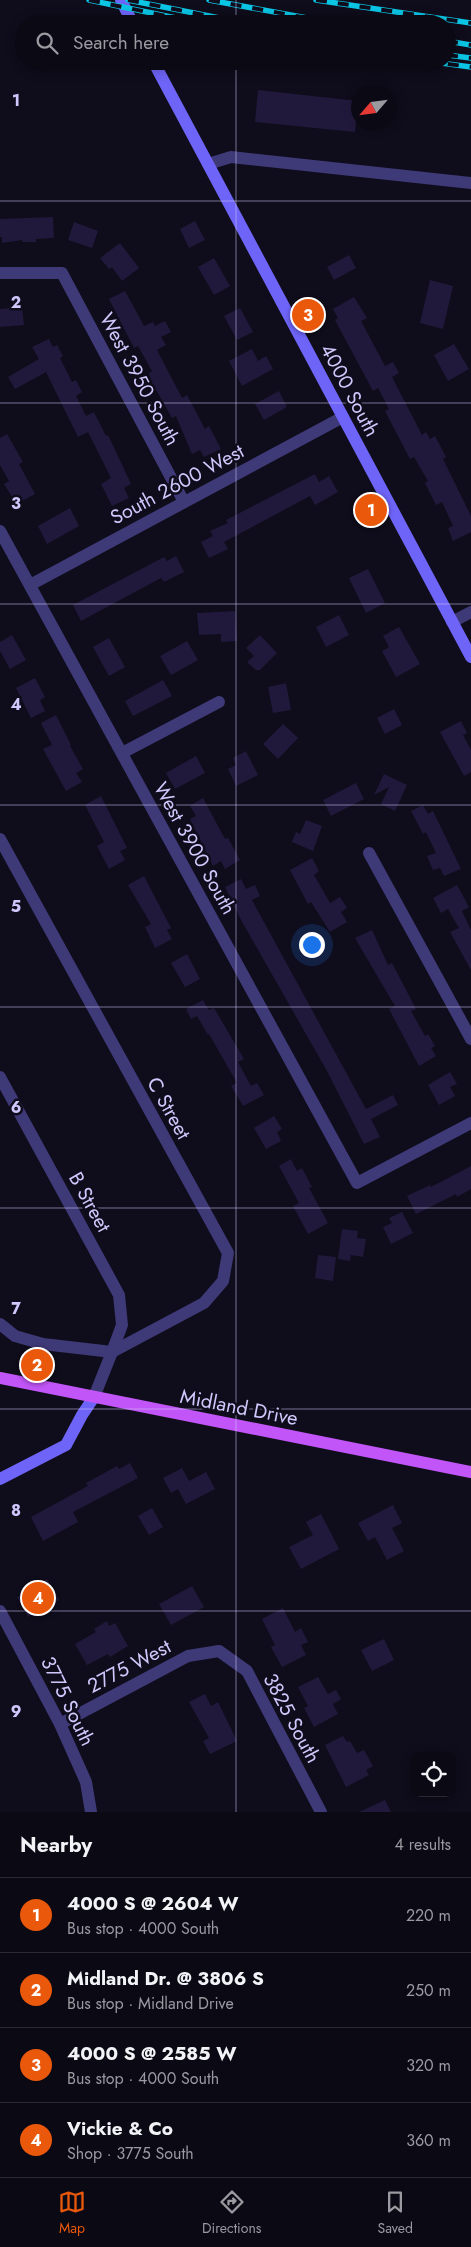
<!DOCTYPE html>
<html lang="en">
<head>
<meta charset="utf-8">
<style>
  :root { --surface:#0b0914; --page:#191722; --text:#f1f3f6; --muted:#9a9aa0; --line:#2b2a34; --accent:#ea580c }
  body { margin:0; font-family:Jost,sans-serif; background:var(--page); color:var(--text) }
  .controls { position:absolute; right:15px; bottom:15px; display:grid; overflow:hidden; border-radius:10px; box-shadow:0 2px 12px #0003 }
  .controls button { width:45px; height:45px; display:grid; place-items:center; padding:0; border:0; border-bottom:1px solid var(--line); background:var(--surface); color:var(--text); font:25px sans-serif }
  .compass { position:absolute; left:351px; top:85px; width:45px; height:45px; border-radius:50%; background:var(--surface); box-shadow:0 2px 12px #0003; rotate:242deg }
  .you { position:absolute; left:311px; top:944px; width:18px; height:18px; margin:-12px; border:4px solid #fff; border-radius:50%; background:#1a73e8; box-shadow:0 0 0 8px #1a73e833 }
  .badge { display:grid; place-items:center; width:32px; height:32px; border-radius:50%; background:var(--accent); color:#fff; font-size:16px; font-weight:700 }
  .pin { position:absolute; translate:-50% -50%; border:2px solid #fff; box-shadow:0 1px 5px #0006 }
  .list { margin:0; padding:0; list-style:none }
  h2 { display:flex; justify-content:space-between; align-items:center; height:65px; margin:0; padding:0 20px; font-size:21px }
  h2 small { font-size:16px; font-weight:400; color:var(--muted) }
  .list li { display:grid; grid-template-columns:32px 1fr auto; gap:15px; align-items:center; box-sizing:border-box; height:75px; padding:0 20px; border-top:1px solid var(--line) }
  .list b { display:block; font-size:19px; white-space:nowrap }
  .list p { margin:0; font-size:16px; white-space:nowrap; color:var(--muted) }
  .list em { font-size:16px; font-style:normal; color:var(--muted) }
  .icon { flex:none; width:28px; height:28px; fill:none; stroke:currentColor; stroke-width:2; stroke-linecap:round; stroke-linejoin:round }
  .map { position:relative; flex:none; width:471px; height:1812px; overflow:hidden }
  .search { position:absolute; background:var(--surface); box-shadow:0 2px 12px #0003; left:15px; right:15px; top:15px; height:55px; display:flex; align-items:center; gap:12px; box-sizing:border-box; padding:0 18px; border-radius:28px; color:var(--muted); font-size:19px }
  .sheet { height:365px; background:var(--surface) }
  nav { display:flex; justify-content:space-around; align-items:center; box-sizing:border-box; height:70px; border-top:1px solid var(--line); background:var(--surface); font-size:14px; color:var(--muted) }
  nav a { display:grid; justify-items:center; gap:2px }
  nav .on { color:var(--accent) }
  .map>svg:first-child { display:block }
</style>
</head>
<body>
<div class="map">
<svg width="471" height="1812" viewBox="0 0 471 1812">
  <rect width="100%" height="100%" fill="#0f0c1b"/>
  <g fill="#21193b">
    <path d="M258,90L358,101L355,132L255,122Z"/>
    <path d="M53,217L54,238L36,239V242H22V240L2,243V237H0V219Z"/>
    <path d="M195,221L205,240L189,248L180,229Z"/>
    <path d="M74,222L98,231L92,248L68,240Z"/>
    <path d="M120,243L139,268L122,281L112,267L109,269L100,258Z"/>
    <path d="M349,255L356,268L334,280L327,267Z"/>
    <path d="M214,258L230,286L214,295L198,267Z"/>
    <path d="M430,280L453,286L443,329L420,323Z"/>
    <path d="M125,291L144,326L153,322L155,326L165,321L171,332L161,337L166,345L157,350L182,398L187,395L205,429L209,426L221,449L204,457L200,450L192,454L176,416L172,418L151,381L149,373L152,371L138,346L134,348L109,299Z"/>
    <path d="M354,297L367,318L361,321L385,366L393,362L399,373L392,377L422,435L426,432L430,439L435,436L446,457L443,459L471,516V532L453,541L448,528L453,526L442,502L436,505L425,483L428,481L414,457L410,459L385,411L389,409L378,388L373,391L335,320L338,318L333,309Z"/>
    <path d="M22,307L24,325L0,327V309Z"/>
    <path d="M240,308L253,332L237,340L224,316Z"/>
    <path d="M49,339L53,347L57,345L63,356L60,358L72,382L76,380L82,392L76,396L86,416L94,412L106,436L108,435L131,484L124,488L129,498L112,506L101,484L111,478L88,432L78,437L46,372L15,389L8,377L39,359L32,347Z"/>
    <path d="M454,344L469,369L448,381L434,355Z"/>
    <path d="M252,349L258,361L266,356L273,369L242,386L229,361Z"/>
    <path d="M279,391L287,407L264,420L255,404Z"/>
    <path d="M7,434L23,462L19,464L35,494L20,502L16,495L12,497L4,484L9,481L0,465V438Z"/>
    <path d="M315,474L319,482L329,476L338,492L315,505L310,496L224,542L228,549L209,558L201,542L213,536L210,531L228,523L226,520Z"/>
    <path d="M70,508L79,526L47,544L38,526Z"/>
    <path d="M176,556L184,572L164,582L161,578L81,621L73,605L164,557L167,561Z"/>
    <path d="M368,569L385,603L366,613L349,578Z"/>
    <path d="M235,611L237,641L221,642V634L199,635L197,613Z"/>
    <path d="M339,615L349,635L326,647L316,627Z"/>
    <path d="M399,627L420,664L396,677L382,651L389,647L383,636Z"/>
    <path d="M12,635L26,660L10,669L0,651V642Z"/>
    <path d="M260,635L277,653L260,670H256L247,662L254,656L246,648Z"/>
    <path d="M109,638L125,667L109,676L93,647Z"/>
    <path d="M187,641L198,660L171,675L160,656Z"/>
    <path d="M35,678L45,697L40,700L45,711L31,718L16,688Z"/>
    <path d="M163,680L172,696L133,716L125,701Z"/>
    <path d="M286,683L291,710L273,713L268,687Z"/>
    <path d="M394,709L402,725L385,734L377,718Z"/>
    <path d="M56,715L71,745L70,746L83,769L76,773L82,782L66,791L43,749L52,745L41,723Z"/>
    <path d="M461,721L467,733L463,735L471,750V772L464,776L440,732Z"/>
    <path d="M283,724L298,738L278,759L263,744Z"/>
    <path d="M246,751L258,775L236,786L228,769L236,765L233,758Z"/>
    <path d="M196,756L205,773L175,789L166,773Z"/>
    <path d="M384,774L407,785L395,811L381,804L389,787L374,795Z"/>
    <path d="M356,783L364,799L331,816L323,800Z"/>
    <path d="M101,796L127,848L120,851L125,860L109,869L97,846L104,842L85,805Z"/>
    <path d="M203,798L225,839L228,838L240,860L225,869L221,861L213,866L190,819L196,816L190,806Z"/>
    <path d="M423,805L428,814L433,811L461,869L444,876L440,868L433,870L427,856L436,853L426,832L423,834L411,811Z"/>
    <path d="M306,820L322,826L313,851L292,842L296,832L300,834Z"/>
    <path d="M312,858L319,871L314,875L330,903L340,897L347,908L341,912L347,922L330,932L311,902L308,904L290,870Z"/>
    <path d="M144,876L171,928L167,930L172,939L155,948L145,927L151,924L128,885Z"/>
    <path d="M241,879L246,889L255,885L260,896L252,900L366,1109L393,1095L398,1105L371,1119L380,1137L364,1144L327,1071L241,920L225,887Z"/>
    <path d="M457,885L469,907L462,911L471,930V970L450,932L459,928L448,909L441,913L433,898Z"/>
    <path d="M372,930L388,965L392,963L416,1009L411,1011L425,1036L428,1034L435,1046L431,1048L436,1056L419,1066L389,1009L395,1006L355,938Z"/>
    <path d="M187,954L200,979L185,987L171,963Z"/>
    <path d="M203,1000L209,1010L214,1008L244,1059L238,1062L251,1086L257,1083L264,1095L243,1106L231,1086L237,1083L209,1034L208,1035L197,1016L191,1019L186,1009Z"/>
    <path d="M450,1072L457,1084L450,1087L455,1096L439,1105L428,1085Z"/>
    <path d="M274,1116L282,1129L277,1132L281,1141L266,1149L254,1128Z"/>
    <path d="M291,1159L297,1171L302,1168L312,1187L309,1188L328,1223L308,1234L293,1206L299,1203L279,1166Z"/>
    <path d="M471,1166V1189L457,1197L456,1194L416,1214L407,1196L430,1185L431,1187Z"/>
    <path d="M402,1212L413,1233L391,1244L383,1227L392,1223L389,1218Z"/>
    <path d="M342,1229L358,1231L357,1238L366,1239L363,1257L351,1255L350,1261L338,1259Z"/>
    <path d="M318,1255L336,1257L333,1281L315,1278Z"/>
    <path d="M130,1463L138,1478L73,1512L78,1522L43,1541L31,1517L88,1486L86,1483L117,1466L119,1469Z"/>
    <path d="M182,1468L189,1481L206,1472L215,1489L186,1504L178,1489L171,1493L163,1478Z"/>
    <path d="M393,1505L402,1523L392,1528L404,1551L387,1560L375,1537L368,1541L358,1523Z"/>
    <path d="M152,1508L163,1527L149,1535L138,1516Z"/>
    <path d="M321,1514L339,1549L301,1569L289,1547L313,1535L306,1522Z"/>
    <path d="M47,1579L59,1600L28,1617L17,1597Z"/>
    <path d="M192,1586L204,1607L171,1625L159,1604Z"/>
    <path d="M283,1608L295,1632L301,1628L308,1642L301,1645L306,1655L282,1667L271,1647L275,1645L262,1619Z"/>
    <path d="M107,1621L109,1626L115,1623L128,1646L110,1657L108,1654L87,1665L75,1644L96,1632L94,1629Z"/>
    <path d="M384,1639L394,1660L372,1671L361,1650Z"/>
    <path d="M318,1677L328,1694L336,1690L341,1699L333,1704L338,1714L314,1727L304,1708L308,1706L298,1687Z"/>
    <path d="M205,1694L211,1706L218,1702L237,1741L210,1754L203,1741L209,1738L189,1702Z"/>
    <path d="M343,1736L347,1742L350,1741L357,1753L364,1750L373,1766L366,1770L369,1775L346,1787L325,1745Z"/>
    <path d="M385,1800L391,1812H359Z"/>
  </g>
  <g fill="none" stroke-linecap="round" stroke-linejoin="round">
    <g stroke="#3e3977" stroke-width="12">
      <path d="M208,164L231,157L471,183"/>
      <path d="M0,273H62L184,502"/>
      <path d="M0,531L357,1183L471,1123"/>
      <path d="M30,585L343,417"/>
      <path d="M452,622L471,612"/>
      <path d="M122,753L219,702"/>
      <path d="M0,839L228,1253L223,1281L204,1303L112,1352"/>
      <path d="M369,853L471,1039"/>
      <path d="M0,1077L119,1295L122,1325L112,1352"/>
      <path d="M0,1324L15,1336L43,1344L112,1352L94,1397"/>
      <path d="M0,1611L60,1724L86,1782L91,1812"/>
      <path d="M60,1724L188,1656L219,1651L247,1671L321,1812"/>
    </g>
    <g stroke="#6e64f7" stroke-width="12">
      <path d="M121,0L133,24"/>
      <path d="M153,61L471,657"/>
      <path d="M0,1479L66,1445L82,1415L94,1397"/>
    </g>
    <path stroke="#c155f7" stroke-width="12" d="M0,1378L471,1472"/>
    <defs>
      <g id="rail">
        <path d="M89,0L205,24"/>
        <path d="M128,0L250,24"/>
        <path d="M209,0L340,24"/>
        <path d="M316,0L471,23"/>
        <path d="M447,41L471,45"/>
        <path d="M447,55L471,58"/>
        <path d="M426,61L471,67"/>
      </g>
    </defs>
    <use href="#rail" stroke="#0bc5e5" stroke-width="5.5"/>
    <use href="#rail" stroke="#0f0c1b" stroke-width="4" stroke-dasharray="11" stroke-linecap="butt"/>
  </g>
  <path fill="none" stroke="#d0c8fc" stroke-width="1" stroke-opacity="0.55" d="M236,0V24M236,61V1812M0,201H471M0,403H471M0,604H471M0,805H471M0,1007H471M0,1208H471M0,1409H471M0,1611H471"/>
  <g text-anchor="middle" stroke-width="5" stroke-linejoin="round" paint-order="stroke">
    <g font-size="20" fill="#d0c8fc" stroke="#0f0c1b">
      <text transform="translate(140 379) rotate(62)" y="7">West 3950 South</text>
      <text transform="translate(350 390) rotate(62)" y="7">4000 South</text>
      <text transform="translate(177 484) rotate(-28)" y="7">South 2600 West</text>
      <text transform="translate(195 848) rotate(61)" y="7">West 3900 South</text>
      <text transform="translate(169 1108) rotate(61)" y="7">C Street</text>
      <text transform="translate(90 1202) rotate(61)" y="7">B Street</text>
      <text transform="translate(239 1407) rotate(11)" y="7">Midland Drive</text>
      <text transform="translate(129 1666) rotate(-28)" y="7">2775 West</text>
      <text transform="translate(68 1701) rotate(64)" y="7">3775 South</text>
      <text transform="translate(292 1718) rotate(62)" y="7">3825 South</text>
    </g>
  </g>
  <g font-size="16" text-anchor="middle" font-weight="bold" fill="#d0c8fc" stroke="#0f0c1b" stroke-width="5" stroke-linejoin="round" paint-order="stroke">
    <text x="16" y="106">1</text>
    <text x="16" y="308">2</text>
    <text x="16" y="509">3</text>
    <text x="16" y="710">4</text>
    <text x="16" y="912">5</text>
    <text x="16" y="1113">6</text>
    <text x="16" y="1314">7</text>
    <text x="16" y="1516">8</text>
    <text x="16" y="1717">9</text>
  </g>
</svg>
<div class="controls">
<button><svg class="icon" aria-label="locate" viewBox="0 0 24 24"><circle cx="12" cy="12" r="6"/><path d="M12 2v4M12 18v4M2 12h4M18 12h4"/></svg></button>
</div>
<svg class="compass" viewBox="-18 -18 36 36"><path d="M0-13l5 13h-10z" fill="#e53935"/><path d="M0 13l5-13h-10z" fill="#9a9aa0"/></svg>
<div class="you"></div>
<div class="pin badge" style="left:371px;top:510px">1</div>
<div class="pin badge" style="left:37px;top:1365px">2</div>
<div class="pin badge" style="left:308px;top:315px">3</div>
<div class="pin badge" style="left:38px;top:1598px">4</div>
<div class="search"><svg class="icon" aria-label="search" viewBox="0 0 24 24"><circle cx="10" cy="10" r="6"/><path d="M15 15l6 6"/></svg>Search here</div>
</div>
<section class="sheet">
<h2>Nearby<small>4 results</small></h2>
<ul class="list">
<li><span class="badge">1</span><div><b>4000 S @ 2604 W</b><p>Bus stop · 4000 South</p></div><em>220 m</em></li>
<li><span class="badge">2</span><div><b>Midland Dr. @ 3806 S</b><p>Bus stop · Midland Drive</p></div><em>250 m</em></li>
<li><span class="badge">3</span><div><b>4000 S @ 2585 W</b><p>Bus stop · 4000 South</p></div><em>320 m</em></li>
<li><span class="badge">4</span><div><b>Vickie &amp; Co</b><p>Shop · 3775 South</p></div><em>360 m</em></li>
</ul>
</section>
<nav>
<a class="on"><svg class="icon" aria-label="map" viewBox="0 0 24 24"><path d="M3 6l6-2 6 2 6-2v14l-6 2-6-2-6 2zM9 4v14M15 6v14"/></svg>Map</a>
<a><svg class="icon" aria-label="directions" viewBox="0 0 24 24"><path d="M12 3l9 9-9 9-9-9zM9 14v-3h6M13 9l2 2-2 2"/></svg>Directions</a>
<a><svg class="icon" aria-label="saved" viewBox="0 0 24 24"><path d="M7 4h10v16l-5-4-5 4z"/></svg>Saved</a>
</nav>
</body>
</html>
